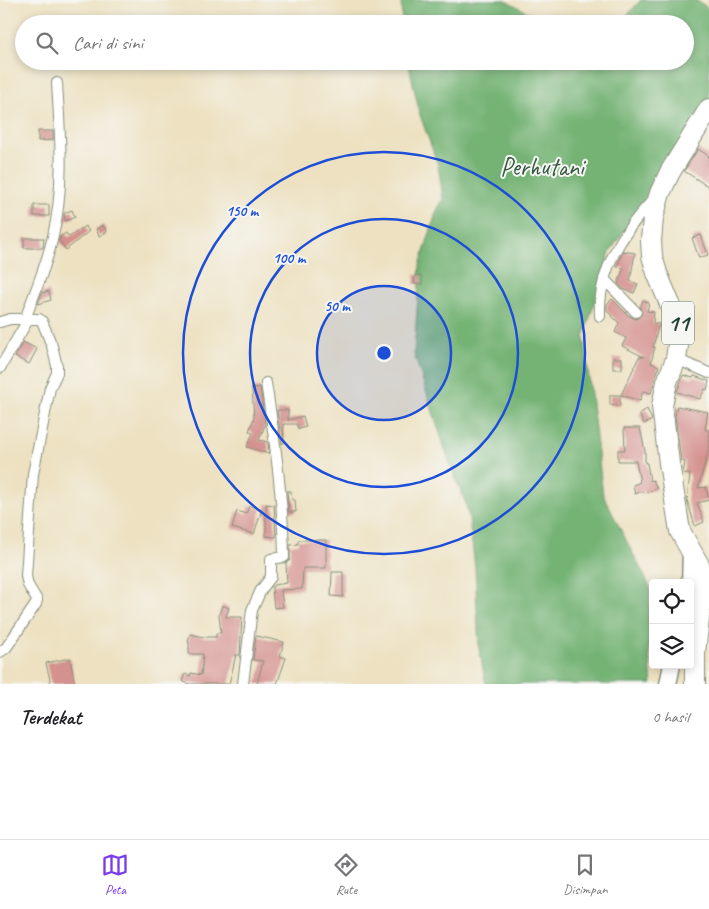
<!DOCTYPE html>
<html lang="id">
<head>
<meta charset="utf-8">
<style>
  :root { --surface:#fff; --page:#f2f2f2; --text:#202124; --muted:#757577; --line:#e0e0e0; --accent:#7c3aed }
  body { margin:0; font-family:Caveat,sans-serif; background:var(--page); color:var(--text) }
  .controls { position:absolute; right:15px; bottom:15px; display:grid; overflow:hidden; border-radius:5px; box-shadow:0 2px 8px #0003 }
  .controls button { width:45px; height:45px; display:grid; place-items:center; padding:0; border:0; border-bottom:1px solid var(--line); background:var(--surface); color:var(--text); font:25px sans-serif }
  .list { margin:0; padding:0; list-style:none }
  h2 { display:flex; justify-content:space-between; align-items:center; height:65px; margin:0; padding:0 20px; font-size:21px }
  h2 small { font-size:16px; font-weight:400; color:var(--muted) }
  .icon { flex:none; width:28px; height:28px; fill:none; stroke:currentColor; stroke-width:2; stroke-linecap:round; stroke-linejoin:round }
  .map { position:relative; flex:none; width:709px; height:684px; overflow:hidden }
  .search { position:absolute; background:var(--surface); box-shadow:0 2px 8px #0003; left:15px; right:15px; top:15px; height:55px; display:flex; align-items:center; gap:12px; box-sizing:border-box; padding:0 18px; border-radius:28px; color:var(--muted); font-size:19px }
  .sheet { height:155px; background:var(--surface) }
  nav { display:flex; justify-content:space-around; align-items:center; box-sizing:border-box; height:70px; border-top:1px solid var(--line); background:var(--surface); font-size:14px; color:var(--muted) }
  nav a { display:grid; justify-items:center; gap:2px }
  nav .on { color:var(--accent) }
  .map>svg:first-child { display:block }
</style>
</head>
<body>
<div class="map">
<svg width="709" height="684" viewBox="0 0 709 684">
  <rect width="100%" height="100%" fill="#f6f6f2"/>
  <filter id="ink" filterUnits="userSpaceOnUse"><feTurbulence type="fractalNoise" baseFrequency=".02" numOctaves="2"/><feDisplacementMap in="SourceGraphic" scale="10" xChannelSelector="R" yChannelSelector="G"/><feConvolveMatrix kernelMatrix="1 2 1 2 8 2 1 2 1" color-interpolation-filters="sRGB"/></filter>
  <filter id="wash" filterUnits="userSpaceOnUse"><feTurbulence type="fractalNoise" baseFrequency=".0096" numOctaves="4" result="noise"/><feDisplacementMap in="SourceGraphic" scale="20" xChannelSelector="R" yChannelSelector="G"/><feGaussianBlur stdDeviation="1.12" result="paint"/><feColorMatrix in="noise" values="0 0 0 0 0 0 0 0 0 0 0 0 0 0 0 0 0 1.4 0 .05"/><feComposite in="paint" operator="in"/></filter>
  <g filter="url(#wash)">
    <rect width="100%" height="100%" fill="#ede1c1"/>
    <g fill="#75b374" stroke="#4a7854">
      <path d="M401,0H505L531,14L547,21L560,24H402Z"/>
      <path d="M641,0H695L704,5L709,10V99L610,252L584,337L603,495L650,587L649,651L652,684H486L479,648L475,567L469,518L465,501L451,467L414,354L420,265L436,213L443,198L438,165L420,115L408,61H685V24H619Z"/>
    </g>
    <g id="blocks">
      <g fill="#d4918e">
        <path d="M38,131H53V140L38,141Z"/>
        <path d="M698,149L709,156V187L684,171Z"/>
        <rect x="34" y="205" width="15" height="11"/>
        <path d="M72,210L75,217L65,221L64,213Z"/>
        <path d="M103,225L107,232L99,236L96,229Z"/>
        <path d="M85,226L89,231L66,250L59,240L60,237L66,233L69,237Z"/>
        <path d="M701,235L708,255L699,258L692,238Z"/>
        <path d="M24,238H44L43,248H24Z"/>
        <path d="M623,251L635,253L630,281L638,284L634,293L623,289L618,283L624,268L617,267Z"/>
        <path d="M415,275L422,276V284H414Z"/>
        <path d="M49,291L51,300L38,304L42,293Z"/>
        <path d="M612,299L628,315L635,319L638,318L642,314L640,307L643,300L649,303L647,311L654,312L653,323L659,324L653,347H655L651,363L659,366L651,393L643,391L640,401L621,395L639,357H644L622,346L626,338L615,332L619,323L607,311V304Z"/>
        <path d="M23,342L37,349L29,364L15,357Z"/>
        <rect x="613" y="358" width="9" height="11"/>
        <path d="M683,375L693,378L694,376L709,381L707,390L705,389L700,399L677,392Z"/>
        <path d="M260,387L265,425L259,440L268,442L269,454L247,447L253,433L249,431L254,418L252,389Z"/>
        <path d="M610,395H620V406L610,405Z"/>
        <path d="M677,406L708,412L705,429L709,430V449L698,488L706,487L709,500L697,503L704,522L695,526L687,500L690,474L683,473L685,462L681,460L675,416Z"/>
        <path d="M647,409L652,420L644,424L639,414Z"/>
        <path d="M277,410H288V420L303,416L306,427L298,429L297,424H283L284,443L282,444Z"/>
        <path d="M624,428H640L645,451V463H647L650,481L653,480L657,489L644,493L643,491L635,494L633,485L640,482L636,461H618V450H625Z"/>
        <path d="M287,491H291L292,500H295L296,512H289Z"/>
        <path d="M266,504L274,505L276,537L266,536Z"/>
        <path d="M249,506L262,509L254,534L232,528L237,511L246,514Z"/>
        <path d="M298,540H326V568H303L302,589L281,590L283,607L274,608L272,588L274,585L287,583L286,563L290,560V545L298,544Z"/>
        <path d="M332,572H343V597L331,596Z"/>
        <path d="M222,605L229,608L226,617H242L240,655H236L229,684H189L182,681L185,674L190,676L191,673L201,675L203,654H189V642H188L190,634L204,637H216V633H221L219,615Z"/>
        <path d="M256,636L284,642L280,656L286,658L277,684H257L263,661L253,660Z"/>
        <path d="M70,658L75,684H51L46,663Z"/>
      </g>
    </g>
  </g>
  <g filter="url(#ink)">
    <use href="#blocks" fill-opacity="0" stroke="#868f7a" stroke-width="1"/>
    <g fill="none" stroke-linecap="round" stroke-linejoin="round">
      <defs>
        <g id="street">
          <path d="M604,279L636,312"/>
          <path d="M600,316C598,270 623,231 654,199"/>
          <path d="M25,320C34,293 47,265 53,236C65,185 60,134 57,83"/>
          <path d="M0,322L10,319H39L42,321L52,346L57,366V373L50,388L33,474L26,576L28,585L37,600L36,604L6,648L0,652"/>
          <path d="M676,359L709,373"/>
          <path d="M0,368L28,320"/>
          <path d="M243,684L252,610L261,590L271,577V559L284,557C283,499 275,441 266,383"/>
        </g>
        <g id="primary">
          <path d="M690,586L691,550"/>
          <path d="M668,684L672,665"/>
        </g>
        <path id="highway" d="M695,684V652L704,579L699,565L680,531L669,463L662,406L667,382L676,359L680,331L677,321L657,273L652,256L651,241L653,218L660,193L670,172L709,109"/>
      </defs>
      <use href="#street" stroke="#868f7a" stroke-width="12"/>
      <use href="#primary" stroke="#868f7a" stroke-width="19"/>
      <use href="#highway" stroke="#868f7a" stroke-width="22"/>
      <use href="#street" stroke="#fff" stroke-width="10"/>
      <use href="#primary" stroke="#fff" stroke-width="16"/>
      <use href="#highway" stroke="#fff" stroke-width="20"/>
    </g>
  </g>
  <circle cx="384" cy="353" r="67" fill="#1d4ed8" fill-opacity=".12"/>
  <g fill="none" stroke="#1d4ed8" stroke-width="2.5">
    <circle cx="384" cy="353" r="67"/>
    <circle cx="384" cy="353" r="134"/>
    <circle cx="384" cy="353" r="201"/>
  </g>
  <g text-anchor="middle" stroke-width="4" stroke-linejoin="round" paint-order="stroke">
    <rect fill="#f6f6f2" stroke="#60746d" stroke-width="1" x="662" y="301.5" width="32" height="43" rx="4"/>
    <g font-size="24" font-weight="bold" fill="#1f3d34">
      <text x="678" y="331">11</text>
    </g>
    <g font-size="25" fill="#365b45" stroke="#f6f6f2">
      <text x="542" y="175">Perhutani</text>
    </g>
  </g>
  <circle cx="384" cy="353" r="8" fill="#1d4ed8" stroke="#f6f6f2" stroke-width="2.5"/>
  <g font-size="15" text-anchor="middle" font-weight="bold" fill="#1d4ed8" stroke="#f6f6f2" stroke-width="4" stroke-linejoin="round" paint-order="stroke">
    <text x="242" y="216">150 m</text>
    <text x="289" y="263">100 m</text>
    <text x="337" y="311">50 m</text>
  </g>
</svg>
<div class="controls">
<button><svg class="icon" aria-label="locate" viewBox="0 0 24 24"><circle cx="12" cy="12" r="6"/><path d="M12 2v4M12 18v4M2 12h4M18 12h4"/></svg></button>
<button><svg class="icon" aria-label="layers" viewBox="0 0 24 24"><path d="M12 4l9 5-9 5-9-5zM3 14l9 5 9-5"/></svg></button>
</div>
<div class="search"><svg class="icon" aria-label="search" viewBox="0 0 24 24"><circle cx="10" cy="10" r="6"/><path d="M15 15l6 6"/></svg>Cari di sini</div>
</div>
<section class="sheet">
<h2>Terdekat<small>0 hasil</small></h2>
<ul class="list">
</ul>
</section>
<nav>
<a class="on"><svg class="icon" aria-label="map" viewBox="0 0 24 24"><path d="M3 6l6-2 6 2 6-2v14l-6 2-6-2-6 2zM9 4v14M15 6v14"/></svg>Peta</a>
<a><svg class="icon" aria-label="directions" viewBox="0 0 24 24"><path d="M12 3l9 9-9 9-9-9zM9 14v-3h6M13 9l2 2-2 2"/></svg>Rute</a>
<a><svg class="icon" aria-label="saved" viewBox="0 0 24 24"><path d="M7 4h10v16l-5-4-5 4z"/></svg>Disimpan</a>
</nav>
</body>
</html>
